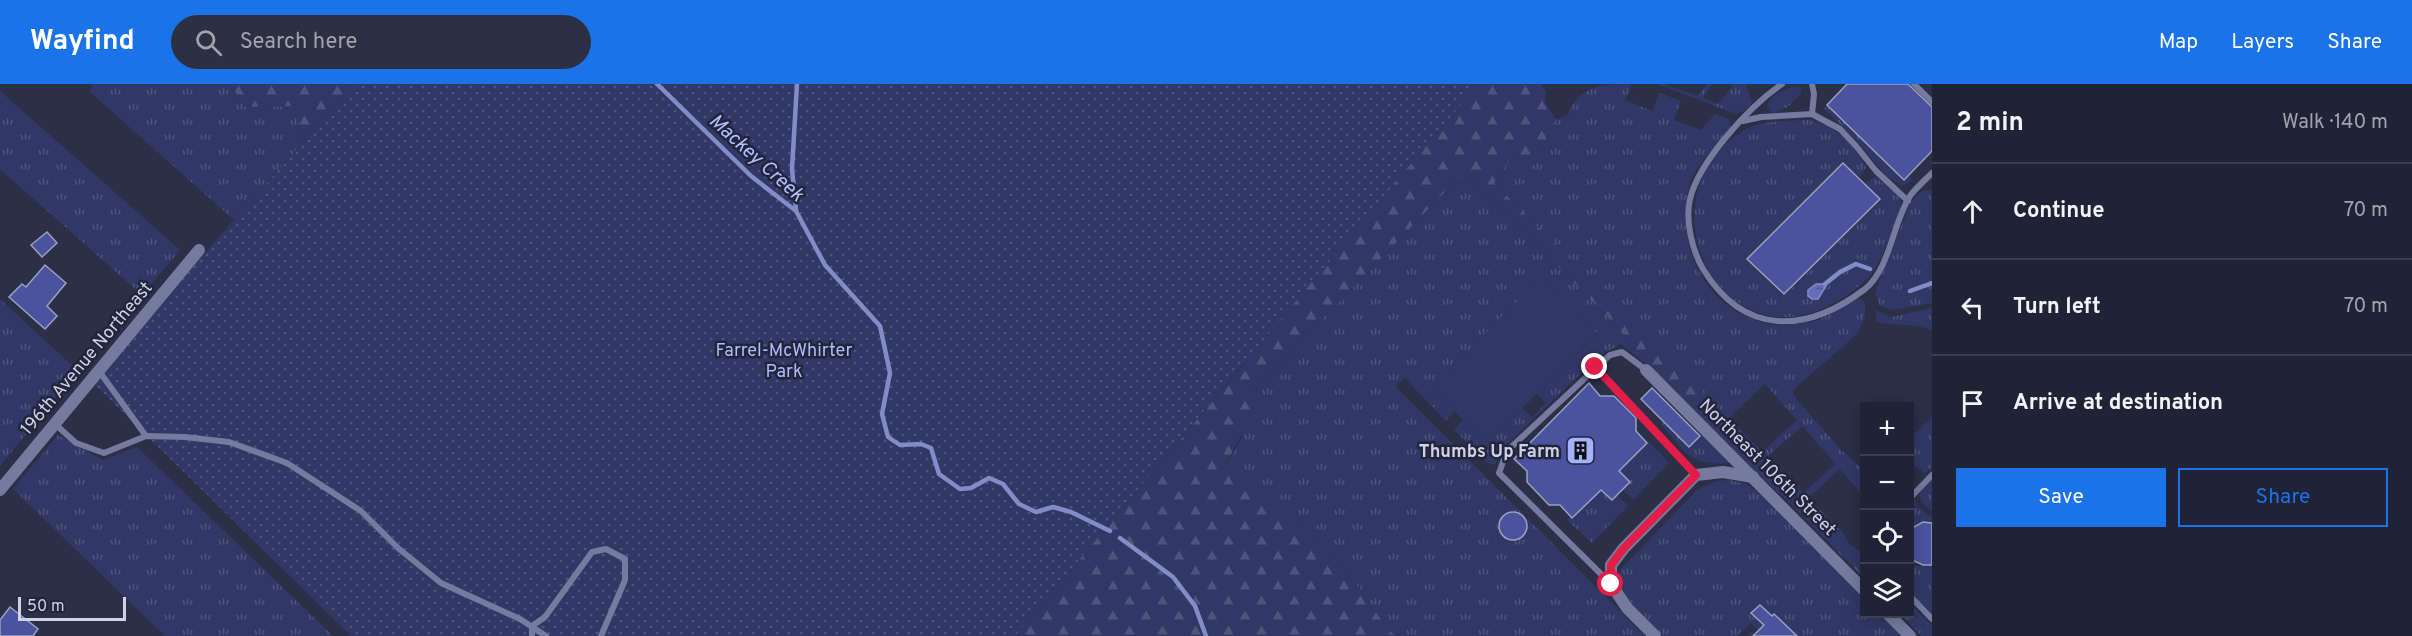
<!DOCTYPE html>
<html lang="en">
<head>
<meta charset="utf-8">
<style>
  :root { --surface:#202336; --page:#2d2f42; --text:#f1f3f6; --muted:#a2a4ad; --line:#3d4051; --accent:#1a73e8 }
  body { margin:0; font-family:Overpass,sans-serif; background:var(--page); color:var(--text) }
  .controls { position:absolute; right:18px; bottom:18px; display:grid; overflow:hidden; border-radius:0px; box-shadow:0 3px 15px #0003 }
  .controls button { width:54px; height:54px; display:grid; place-items:center; padding:0; border:0; border-bottom:2px solid var(--line); background:var(--surface); color:var(--text); font:30px sans-serif }
  .scale { position:absolute; left:18px; bottom:15px; width:108px; box-sizing:border-box; padding-left:6px; border:3px solid #ced2e2; border-top:0; font-size:16px; line-height:21px; white-space:nowrap; color:#ced2e2; -webkit-text-stroke:4px #21253d; paint-order:stroke }
  .stop { position:absolute; width:18px; height:18px; margin:-14px; border:4px solid #e11d48; border-radius:50%; background:#fff }
  .stop.end { background:#e11d48; border-color:#fff; box-shadow:0 2px 6px #0008 }
  .list { margin:0; padding:0; list-style:none }
  h2 { display:flex; justify-content:space-between; align-items:center; height:78px; margin:0; padding:0 24px; font-size:26px }
  h2 small { font-size:20px; font-weight:400; color:var(--muted) }
  .list li { display:grid; grid-template-columns:39px 1fr auto; gap:18px; align-items:center; box-sizing:border-box; height:96px; padding:0 24px; border-top:2px solid var(--line) }
  .list b { display:block; font-size:22px; white-space:nowrap }
  .list em { font-size:20px; font-style:normal; color:var(--muted) }
  .actions { display:flex; gap:12px; padding:18px 24px }
  .actions a { flex:1; padding:14px 0; border:2px solid var(--accent); border-radius:0px; text-align:center; font-size:21px; color:var(--accent) }
  .actions .main { background:var(--accent); color:#fff }
  .icon { flex:none; width:33px; height:33px; fill:none; stroke:currentColor; stroke-width:2; stroke-linecap:round; stroke-linejoin:round }
  .map { position:relative; flex:none; width:1932px; height:552px; overflow:hidden }
  header { display:flex; align-items:center; gap:36px; box-sizing:border-box; height:84px; padding:0 30px; background:var(--accent); color:#fff }
  header strong { font-size:28px }
  nav { display:flex; gap:33px; margin-inline-start:auto; font-size:21px }
  .search { width:420px; height:54px; background:var(--page); display:flex; align-items:center; gap:15px; box-sizing:border-box; padding:0 21px; border-radius:33px; color:var(--muted); font-size:22px }
  main { display:flex }
  aside { flex:1; background:var(--surface) }
  .map>svg:first-child { display:block }
</style>
</head>
<body>
<header>
<strong>Wayfind</strong>
<div class="search"><svg class="icon" aria-label="search" viewBox="0 0 24 24"><circle cx="10" cy="10" r="6"/><path d="M15 15l6 6"/></svg>Search here</div>
<nav><a>Map</a><a>Layers</a><a>Share</a></nav>
</header>
<main>
<div class="map">
<svg width="1932" height="552" viewBox="0 0 1932 552">
  <defs>
    <pattern id="grass-tufts" width="24" height="20" patternUnits="userSpaceOnUse" patternTransform="scale(1.5)"><rect width="24" height="20" fill="#323865"/><path d="M3 7l-1-3M5 7V3M7 7l1-3M15 17l-1-3M17 17v-4M19 17l1-3" fill="none" stroke="#4e547b"/></pattern>
    <pattern id="forest-firs" width="22" height="20" patternUnits="userSpaceOnUse" patternTransform="scale(1.5)"><rect width="22" height="20" fill="#323865"/><path d="M5 1l3.5 6h-7zM16 11l3.5 6h-7z" fill="#4e547b"/></pattern>
    <pattern id="park-dots" width="8" height="8" patternUnits="userSpaceOnUse" patternTransform="scale(1.5)"><rect width="8" height="8" fill="#323865"/><path d="M2 2h.1M6 6h.1" fill="none" stroke="#4e547b" stroke-width="1.8" stroke-linecap="round"/></pattern>
    <pattern id="water-ripples" width="26" height="14" patternUnits="userSpaceOnUse" patternTransform="scale(1.5)"><rect width="26" height="14" fill="#636ebb"/><path d="M2 4q2-2 4 0t4 0M15 11q2-2 4 0t4 0" fill="none" stroke="#545b8b"/></pattern>
  </defs>
  <rect width="100%" height="100%" fill="#2b2f48"/>
  <g fill="url(#grass-tufts)">
    <path d="M92,0H230L245,23L293,22L305,56L234,136L90,8Z"/>
    <path d="M1632,0L1625,16L1652,27L1660,9L1681,17L1674,36L1701,46L1715,30L1729,35L1731,43C1718,63 1695,79 1689,103C1670,180 1730,260 1814,237C1828,233 1842,223 1855,216L1861,215L1865,219V232L1857,250L1793,306V311L1841,366L1864,386V413L1840,385L1808,414L1803,409L1836,380L1802,342L1767,373L1762,368L1797,336L1765,300L1728,335L1494,99L1510,76L1530,72L1545,57L1557,36L1568,30C1580,1 1604,0 1632,0Z"/>
    <path d="M1657,0H1664L1698,12L1707,0H1712L1703,14L1718,20L1734,0H1746L1752,19L1744,27L1736,30Z"/>
    <path d="M1795,2L1801,4V9L1788,23L1773,29L1767,22C1772,9 1784,6 1795,2Z"/>
    <path d="M0,7L180,166L142,211L0,85Z"/>
    <path d="M1827,21L1904,95L1909,91L1912,94L1909,99L1902,101L1886,92L1857,57L1824,25Z"/>
    <path d="M1808,36C1833,39 1855,60 1866,83L1860,93L1843,78L1746,175L1784,212L1881,116L1865,99L1875,93L1896,109L1901,118L1899,128C1891,148 1884,172 1871,190C1861,202 1849,210 1836,218C1815,230 1790,237 1766,231C1700,215 1674,129 1712,76C1723,62 1736,48 1754,42C1770,36 1791,37 1808,36Z"/>
    <path d="M1464,88L1616,241L1647,281L1621,260L1599,272L1503,364L1495,381L1488,379L1454,346L1463,336L1487,360L1522,324L1532,333L1546,319L1537,310L1597,250L1432,305L1454,327L1446,337L1405,294L1395,302L1645,552H1396L1388,545L1331,466L1226,381L1242,353L1252,308Z"/>
    <path d="M1932,106V219L1891,226L1880,222L1875,210L1879,197L1912,116L1922,107Z"/>
    <path d="M0,215L78,287L0,382Z"/>
    <path d="M1932,224V246C1914,239 1895,242 1877,238L1875,226L1891,233Z"/>
    <path d="M1656,299L1732,379C1688,382 1688,370 1661,340L1663,338L1689,363L1701,350L1654,303Z"/>
    <path d="M1932,333V383L1925,390L1916,382L1910,388V354Z"/>
    <path d="M58,351L103,376L137,363L333,552H165L13,405Z"/>
    <path d="M1647,356L1669,379L1633,416L1623,406L1629,398L1619,387L1647,359Z"/>
    <path d="M1932,392V427C1913,412 1918,408 1932,392Z"/>
    <path d="M1729,396L1746,400L1761,411L1864,513V530H1881L1903,552H1747L1751,548L1754,550L1758,546L1751,539L1737,552H1662C1645,534 1615,513 1620,486L1697,406L1716,397Z"/>
    <path d="M1601,406L1612,416L1617,411L1628,422L1592,459L1567,436L1570,432L1573,433Z"/>
    <path d="M1914,412L1918,423L1932,434V438L1923,437L1910,443V417Z"/>
    <path d="M1910,477L1916,482H1932V530L1910,509Z"/>
    <path d="M1923,533L1932,541V552H1922L1913,543Z"/>
  </g>
  <g fill="url(#forest-firs)">
    <path d="M230,0H355L305,56L293,22L245,23Z"/>
    <path d="M1074,0H1540L1546,7L1545,19L1557,36L1545,57L1530,72L1510,76L1494,99L1844,450L1850,461L1864,470V494L1784,413L1748,383L1647,281L1616,241L1464,88L1252,308L1257,321L1226,380L1331,466L1388,545L1396,552H1015L1244,280L1198,111Z"/>
    <path d="M1910,519L1923,533L1913,543L1900,530H1910Z"/>
  </g>
  <path fill="url(#park-dots)" d="M355,0H1478L1015,552H351L91,297Z"/>
  <path fill="#323865" d="M1541,192L1597,249L1487,360L1432,305Z"/>
  <path fill="url(#water-ripples)" stroke="#838cc7" stroke-width="1.5" d="M1816,200H1825L1826,202L1818,215H1812L1808,212V206Z"/>
  <g fill="none" stroke-linecap="round" stroke-linejoin="round">
    <g stroke="#838cc7" stroke-width="4.5">
      <path d="M657,0L751,92L796,127L825,181L880,242L890,289L882,330L888,353L900,361L921,360L931,364L939,390L960,405L971,404L989,394L1003,400L1019,420L1036,428L1053,423L1071,428L1110,447"/>
      <path d="M796,126L792,85L797,0"/>
      <path d="M1825,200L1840,188L1856,180L1870,185"/>
      <path d="M1910,207L1932,199"/>
      <path d="M1120,454L1173,493L1195,522L1206,552"/>
    </g>
  </g>
  <g fill="#4b539e" stroke="#9aa1bf" stroke-width="1.5">
    <path d="M1847,0H1908L1932,23V67L1904,96L1827,21Z"/>
    <path d="M1843,79L1880,115L1784,210L1747,175Z"/>
    <path d="M47,148L57,159L42,173L31,161Z"/>
    <path d="M45,181L66,199L47,222L57,232L45,245L9,213L22,200L26,203Z"/>
    <path d="M1589,299L1600,312H1614L1636,334V347L1647,359L1619,387L1630,398L1612,416L1601,406L1572,434L1560,421H1549L1527,398V387L1514,375Z"/>
    <path d="M1652,304L1700,352L1689,363L1641,315Z"/>
    <circle cx="1513" cy="442" r="14"/>
    <path d="M1923,438L1932,439V481H1923L1910,475V445Z"/>
    <path d="M1760,521L1772,532L1774,530L1797,552H1753L1764,541L1751,529Z"/>
    <path d="M10,523L38,545L33,552H0V536Z"/>
  </g>
  <g fill="none" stroke-linecap="round" stroke-linejoin="round">
    <g stroke="#747b9e" stroke-width="6">
      <path d="M1782,0C1750,22 1699,77 1690,115C1685,136 1692,166 1703,185C1744,252 1806,250 1865,205C1890,185 1893,138 1910,112C1916,104 1925,96 1932,89"/>
      <path d="M1812,0L1814,10L1812,30"/>
      <path d="M1914,0L1932,18"/>
      <path d="M1743,37L1761,33L1812,30L1840,45L1856,62L1876,87L1908,117"/>
      <path d="M1595,283L1696,391"/>
      <path d="M99,287L146,352"/>
      <path d="M55,340L76,359L104,369L146,352L185,353L229,358L287,379L361,427L398,464L441,499L520,535L546,552"/>
      <path d="M1910,414L1932,391"/>
      <path d="M1611,500L1499,389L1507,367L1610,271L1622,268L1646,286"/>
      <path d="M1910,512L1932,535"/>
      <path d="M532,552V542L545,533L592,468L606,465L625,475V496L601,552"/>
    </g>
    <g stroke="#747b9e" stroke-width="12">
      <path d="M1646,286L1864,506"/>
      <path d="M0,406L199,166"/>
      <path d="M1888,530L1910,552"/>
      <path d="M1655,552L1627,524L1611,500V481L1624,464L1696,391L1723,388L1753,393"/>
    </g>
  </g>
  <g fill="none" stroke-linecap="round" stroke-linejoin="round">
    <path stroke="#e11d48" stroke-width="8" d="M1595,283L1696,391L1624,464L1611,481V500"/>
  </g>
  <defs>
    <symbol id="building-square" viewBox="-11 -11 22 22"><rect x="-9" y="-9" width="18" height="18" rx="4" fill="#a4b1fc" stroke="#21253d"/><path d="M-4-6H4V6H1V3H-1V6H-4ZM-2.5-4.3h1.7v1.8h-1.7ZM.8-4.3h1.7v1.8H.8ZM-2.5-1h1.7V.8h-1.7ZM.8-1h1.7V.8H.8Z" fill="#111"/></symbol>
  </defs>
  <g fill-rule="evenodd">
    <use href="#building-square" x="1564" y="350" width="33" height="33"/>
  </g>
  <g text-anchor="middle" stroke-width="5" stroke-linejoin="round" paint-order="stroke">
    <g font-size="18" fill="#b0bcfa" stroke="#21253d">
      <text x="784" y="272">Farrel-McWhirter<tspan x="784" dy="21">Park</tspan></text>
    </g>
    <g font-size="18" fill="#ced2e2" stroke="#21253d">
      <text transform="translate(86 274) rotate(-50)" y="6">196th Avenue Northeast</text>
      <text transform="translate(1768 383) rotate(45)" y="6">Northeast 106th Street</text>
    </g>
    <g font-size="18" font-weight="bold" fill="#ced2e2" stroke="#21253d" text-anchor="end">
      <text x="1560" y="373">Thumbs Up Farm</text>
    </g>
    <g font-size="20" font-style="italic" fill="#b4bffe" stroke="#21253d">
      <text transform="translate(757 73) rotate(42)" y="7">Mackey Creek</text>
    </g>
  </g>
</svg>
<div class="controls">
<button>+</button>
<button>−</button>
<button><svg class="icon" aria-label="locate" viewBox="0 0 24 24"><circle cx="12" cy="12" r="6"/><path d="M12 2v4M12 18v4M2 12h4M18 12h4"/></svg></button>
<button><svg class="icon" aria-label="layers" viewBox="0 0 24 24"><path d="M12 4l9 5-9 5-9-5zM3 14l9 5 9-5"/></svg></button>
</div>
<div class="scale">50 m</div>
<div class="stop" style="left:1611px;top:500px"></div>
<div class="stop end" style="left:1595px;top:283px"></div>
</div>
<aside>
<h2>2 min<small>Walk · 140 m</small></h2>
<ul class="list">
<li><svg class="icon" aria-label="ahead" viewBox="0 0 24 24"><path d="M12 20V5M6 11l6-6 6 6"/></svg><div><b>Continue</b></div><em>70 m</em></li>
<li><svg class="icon" aria-label="left" viewBox="0 0 24 24"><path d="M17 20v-9H6M10 6l-5 5 5 5"/></svg><div><b>Turn left</b></div><em>70 m</em></li>
<li><svg class="icon" aria-label="arrive" viewBox="0 0 24 24"><path d="M6 21V4h12l-3 4 3 4H6"/></svg><div><b>Arrive at destination</b></div></li>
</ul>
<div class="actions"><a class="main">Save</a><a>Share</a></div>
</aside>
</main>
</body>
</html>
